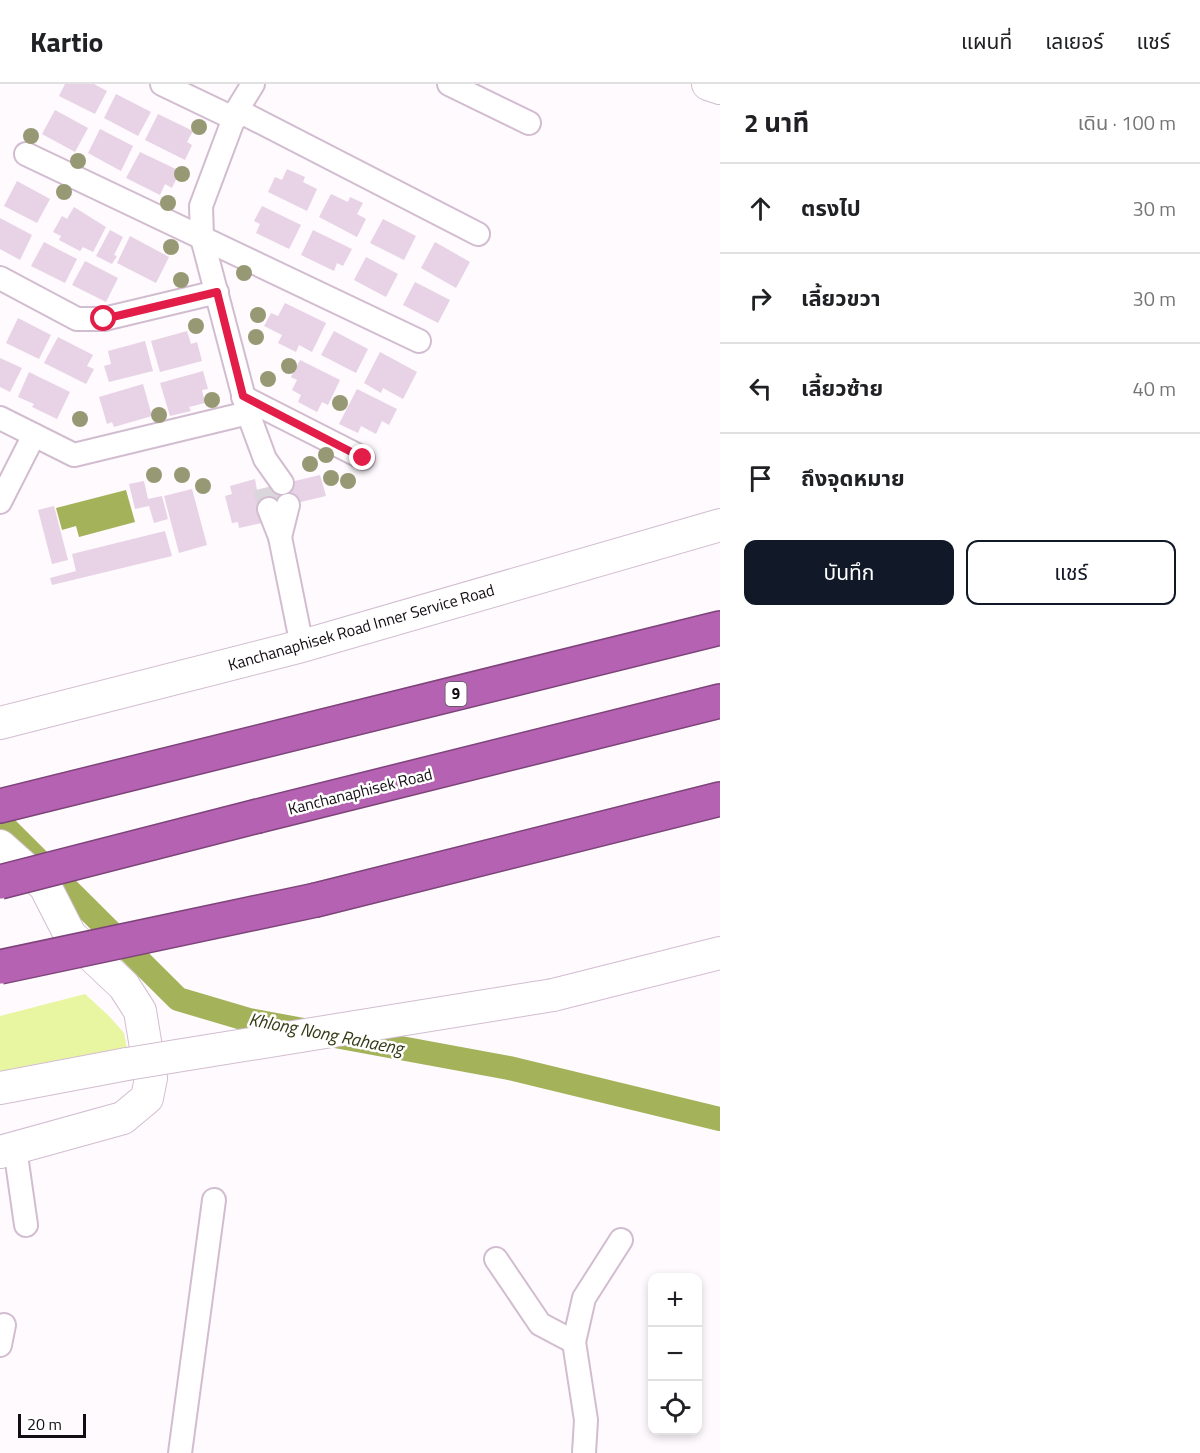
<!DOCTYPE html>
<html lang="th">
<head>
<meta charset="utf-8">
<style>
  :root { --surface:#fff; --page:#f6f6f6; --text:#202124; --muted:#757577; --line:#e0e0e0; --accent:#111827 }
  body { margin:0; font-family:"Titillium Web","Noto Sans Thai",sans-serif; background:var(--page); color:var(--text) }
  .controls { position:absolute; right:18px; bottom:18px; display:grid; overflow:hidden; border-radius:12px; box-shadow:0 3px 9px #0003 }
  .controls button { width:54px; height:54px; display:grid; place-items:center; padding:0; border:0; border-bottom:2px solid var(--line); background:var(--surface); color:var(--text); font:30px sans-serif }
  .scale { position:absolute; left:18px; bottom:15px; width:68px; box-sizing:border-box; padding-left:6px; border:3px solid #130c12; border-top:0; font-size:16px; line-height:21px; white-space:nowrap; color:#130c12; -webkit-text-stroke:4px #fff; paint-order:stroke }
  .stop { position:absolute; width:18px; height:18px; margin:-14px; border:4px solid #e11d48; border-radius:50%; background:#fff }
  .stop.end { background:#e11d48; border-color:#fff; box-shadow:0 2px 6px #0008 }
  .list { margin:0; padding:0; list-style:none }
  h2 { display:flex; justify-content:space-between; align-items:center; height:78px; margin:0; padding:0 24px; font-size:26px }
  h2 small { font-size:20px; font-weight:400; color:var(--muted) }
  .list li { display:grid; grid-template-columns:39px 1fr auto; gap:18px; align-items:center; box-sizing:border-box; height:90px; padding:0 24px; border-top:2px solid var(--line) }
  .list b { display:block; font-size:22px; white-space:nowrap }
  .list em { font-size:20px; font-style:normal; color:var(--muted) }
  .actions { display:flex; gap:12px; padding:18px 24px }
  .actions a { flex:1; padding:14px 0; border:2px solid var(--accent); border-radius:12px; text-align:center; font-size:21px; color:var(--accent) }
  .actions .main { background:var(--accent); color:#fff }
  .icon { flex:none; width:33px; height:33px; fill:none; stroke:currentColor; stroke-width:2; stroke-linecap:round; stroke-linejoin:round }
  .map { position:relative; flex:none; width:720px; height:1369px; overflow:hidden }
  header { display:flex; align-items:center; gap:36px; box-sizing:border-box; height:84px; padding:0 30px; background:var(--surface); border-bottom:2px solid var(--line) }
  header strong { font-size:28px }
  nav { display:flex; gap:33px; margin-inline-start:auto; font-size:21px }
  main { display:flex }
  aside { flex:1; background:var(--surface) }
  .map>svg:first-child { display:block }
</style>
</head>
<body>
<header>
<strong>Kartio</strong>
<nav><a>แผนที่</a><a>เลเยอร์</a><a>แชร์</a></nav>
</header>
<main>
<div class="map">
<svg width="720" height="1369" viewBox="0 0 720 1369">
  <rect width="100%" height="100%" fill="#fefafe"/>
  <path fill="#e8f6a2" d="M85,910L109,932L124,949L128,969L0,993V932Z"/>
  <path fill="#a4b259" d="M126,406L135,438L79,453L76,442L62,446L56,424Z"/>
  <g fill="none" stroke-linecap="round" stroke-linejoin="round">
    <path stroke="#a4b259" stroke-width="24" d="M0,738L178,915L249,936L509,984L720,1035"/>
  </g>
  <g fill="#e8d2e5">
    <path d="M65,0H94L107,7L95,30L59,12Z"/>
    <path d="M116,10L151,28L138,52L104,34Z"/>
    <path d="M55,26L88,44L75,68L42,50Z"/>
    <path d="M158,30L193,47L187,58L192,61L185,76L145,56Z"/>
    <path d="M100,45L133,62L121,87L88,69Z"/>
    <path d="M140,68L180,87L172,104L165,100L160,111L126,94Z"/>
    <path d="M287,85L305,93L303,98L317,105L307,127L268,108L275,93L282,96Z"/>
    <path d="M17,97L50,115L37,139L4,122Z"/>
    <path d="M331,110L348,118L350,113L363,119L357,130L366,135L357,153L319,133Z"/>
    <path d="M262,122L301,141L289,165L256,149L260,140L254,137Z"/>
    <path d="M74,123L106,143L93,168L83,163L80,167L59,156L61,152L53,148L62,132L67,135Z"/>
    <path d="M0,134L32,151L20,176L0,165Z"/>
    <path d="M383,135L416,152L404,176L370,159Z"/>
    <path d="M110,146L123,153L114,171L117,172L112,180L96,172Z"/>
    <path d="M313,146L352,165L343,182L337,179L334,187L301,171Z"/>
    <path d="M130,152L169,173L156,199L117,179Z"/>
    <path d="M44,158L77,175L65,199L31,182Z"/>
    <path d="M435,158L470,178L456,204L421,184Z"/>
    <path d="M366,173L398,190L386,213L354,196Z"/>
    <path d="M85,177L118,194L106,218L72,201Z"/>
    <path d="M415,198L450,216L438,239L403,221Z"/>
    <path d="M285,219L326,239L312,268L299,261L296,268L278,259L282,251L264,242L271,229L278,232Z"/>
    <path d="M18,234L51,251L39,275L6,259Z"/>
    <path d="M187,247L191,260L197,258L202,277L160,288L151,257Z"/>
    <path d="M334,247L368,265L356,289L321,271Z"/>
    <path d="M58,253L93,271L87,282L94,285L86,300L44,279Z"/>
    <path d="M145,257L153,287L109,298L104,282L111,280L108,267Z"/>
    <path d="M380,268L417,288L403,315L383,304L381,309L364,299Z"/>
    <path d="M0,274L22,284L10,308L0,303Z"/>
    <path d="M300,276L340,296L328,321L322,318L317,328L298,318L301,311L292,306L297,296L291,293Z"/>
    <path d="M203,287L208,305L202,306L205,319L189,323L191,327L170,332L160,299Z"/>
    <path d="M29,288L70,308L57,335L32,323L34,320L18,313Z"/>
    <path d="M143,300L152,332L114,343L112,338L107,340L99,313Z"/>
    <path d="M357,305L397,325L389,341L382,337L376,350L361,342L358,349L339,340Z"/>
    <path d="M320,391L326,412L288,421L266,438L239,444L238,438L232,439L225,412L232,410L230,402L255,395L257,406Z"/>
    <path d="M144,397L148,415L162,412L168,435L154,439L149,422L135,425L129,400Z"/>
    <path d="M192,405L207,461L179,469L164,412Z"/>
    <path d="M54,422L68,476L52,480L38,426Z"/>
    <path d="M165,447L172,472L52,501L50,494L76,487L72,470Z"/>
  </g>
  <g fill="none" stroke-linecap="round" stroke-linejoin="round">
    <path stroke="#dbd6db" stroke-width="22" stroke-dasharray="22 11" stroke-linecap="butt" d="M264,404L269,425"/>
    <defs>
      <g id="street">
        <path d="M162,0L235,35"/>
        <path d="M253,0L237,26L201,122L202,154L248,329L265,375L282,399"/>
        <path d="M449,0L529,39"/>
        <path d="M237,26L478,150"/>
        <path d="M26,70L419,257"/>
        <path d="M0,194L77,235H104L217,208"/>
        <path d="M243,313L363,374"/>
        <path d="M0,334L74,371L248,329"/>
        <path d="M0,418L34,351"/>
        <path d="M269,425L280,453L302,562"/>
        <path d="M280,453L288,421"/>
        <path d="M15,1064L26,1141"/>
        <path d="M496,1175L540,1240L574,1258"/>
        <path d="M0,1261L4,1241"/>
        <path d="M180,1369L214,1116"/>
        <path d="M584,1369L586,1336L574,1258L584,1214L621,1156"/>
      </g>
      <g id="secondary">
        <path d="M708,0L720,4"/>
        <path d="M0,639L302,562L720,441"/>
        <path d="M0,762L45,802L70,851L124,902L140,927L151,994L147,1014L123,1034L0,1068"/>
        <path d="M553,911L720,869"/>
        <path d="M0,1004L127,980"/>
      </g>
      <g id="highway">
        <path d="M0,722L720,544"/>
        <path d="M258,732L720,617"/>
        <path d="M316,816L720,715"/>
      </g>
    </defs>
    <use href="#street" stroke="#d2bdd0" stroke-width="26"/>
    <use href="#secondary" stroke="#d2bdd0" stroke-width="34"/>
    <use href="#highway" stroke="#7d447a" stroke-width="36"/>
    <use href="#street" stroke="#fff" stroke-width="22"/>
    <use href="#secondary" stroke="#fff" stroke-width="32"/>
    <use href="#highway" stroke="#b662b2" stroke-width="33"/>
    <defs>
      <path id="secondary-bridge" d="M127,980L553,911"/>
      <g id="highway-bridge">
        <path d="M0,798L258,732"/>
        <path d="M0,883L316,816"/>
      </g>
    </defs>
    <use href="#secondary-bridge" stroke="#d2bdd0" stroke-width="34" stroke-linecap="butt"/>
    <use href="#highway-bridge" stroke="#7d447a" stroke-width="36" stroke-linecap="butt"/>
    <use href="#secondary-bridge" stroke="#fff" stroke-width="32"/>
    <use href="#highway-bridge" stroke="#b662b2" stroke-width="33"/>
  </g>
  <g fill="#979974">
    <circle cx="199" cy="43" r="8"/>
    <circle cx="31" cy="52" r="8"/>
    <circle cx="78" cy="77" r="8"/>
    <circle cx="182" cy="90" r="8"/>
    <circle cx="64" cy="108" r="8"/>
    <circle cx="168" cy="119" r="8"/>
    <circle cx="171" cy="163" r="8"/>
    <circle cx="244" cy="189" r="8"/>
    <circle cx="181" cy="196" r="8"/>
    <circle cx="258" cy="231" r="8"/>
    <circle cx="196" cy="242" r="8"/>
    <circle cx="256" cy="253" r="8"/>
    <circle cx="289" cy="282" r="8"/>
    <circle cx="268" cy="295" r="8"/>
    <circle cx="212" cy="316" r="8"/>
    <circle cx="340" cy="319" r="8"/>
    <circle cx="159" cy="331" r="8"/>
    <circle cx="80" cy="335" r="8"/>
    <circle cx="326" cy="371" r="8"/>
    <circle cx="310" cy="380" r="8"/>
    <circle cx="154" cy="391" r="8"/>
    <circle cx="182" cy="391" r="8"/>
    <circle cx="331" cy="394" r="8"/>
    <circle cx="348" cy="397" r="8"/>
    <circle cx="203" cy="402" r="8"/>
  </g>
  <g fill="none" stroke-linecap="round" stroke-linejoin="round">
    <path stroke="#e11d48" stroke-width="8" d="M104,235L217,208L243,312L363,374"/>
  </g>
  <g text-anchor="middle" stroke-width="5" stroke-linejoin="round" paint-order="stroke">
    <rect fill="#fff" stroke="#5a5559" stroke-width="1.5" x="445.5" y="598" width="21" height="24" rx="4.5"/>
    <g font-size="15" font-weight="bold" fill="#130c12">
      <text x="456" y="615">9</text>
    </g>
    <g font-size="16" fill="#130c12" stroke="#fff">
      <text transform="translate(361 543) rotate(-16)" y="6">Kanchanaphisek Road Inner Service Road</text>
      <text transform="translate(360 707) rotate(-14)" y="6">Kanchanaphisek Road</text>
    </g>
    <g font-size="18" font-style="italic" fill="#343a14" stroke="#fff">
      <text transform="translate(326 950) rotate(11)" y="6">Khlong Nong Rahaeng</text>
    </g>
  </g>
</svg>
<div class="controls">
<button>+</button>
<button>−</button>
<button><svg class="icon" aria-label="locate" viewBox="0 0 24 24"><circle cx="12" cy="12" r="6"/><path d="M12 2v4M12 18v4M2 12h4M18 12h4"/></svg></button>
</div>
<div class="scale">20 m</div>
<div class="stop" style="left:104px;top:235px"></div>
<div class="stop end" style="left:363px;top:374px"></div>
</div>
<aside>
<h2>2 นาที<small>เดิน · 100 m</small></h2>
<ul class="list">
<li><svg class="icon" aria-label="ahead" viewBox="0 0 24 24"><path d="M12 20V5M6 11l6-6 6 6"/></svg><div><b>ตรงไป</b></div><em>30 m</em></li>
<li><svg class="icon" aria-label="right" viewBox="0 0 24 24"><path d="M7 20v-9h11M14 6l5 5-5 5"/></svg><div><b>เลี้ยวขวา</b></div><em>30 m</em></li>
<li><svg class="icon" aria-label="left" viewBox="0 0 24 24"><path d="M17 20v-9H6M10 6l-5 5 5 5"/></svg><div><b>เลี้ยวซ้าย</b></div><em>40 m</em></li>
<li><svg class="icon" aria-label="arrive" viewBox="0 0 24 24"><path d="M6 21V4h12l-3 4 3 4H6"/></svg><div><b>ถึงจุดหมาย</b></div></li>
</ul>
<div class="actions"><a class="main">บันทึก</a><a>แชร์</a></div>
</aside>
</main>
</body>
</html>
